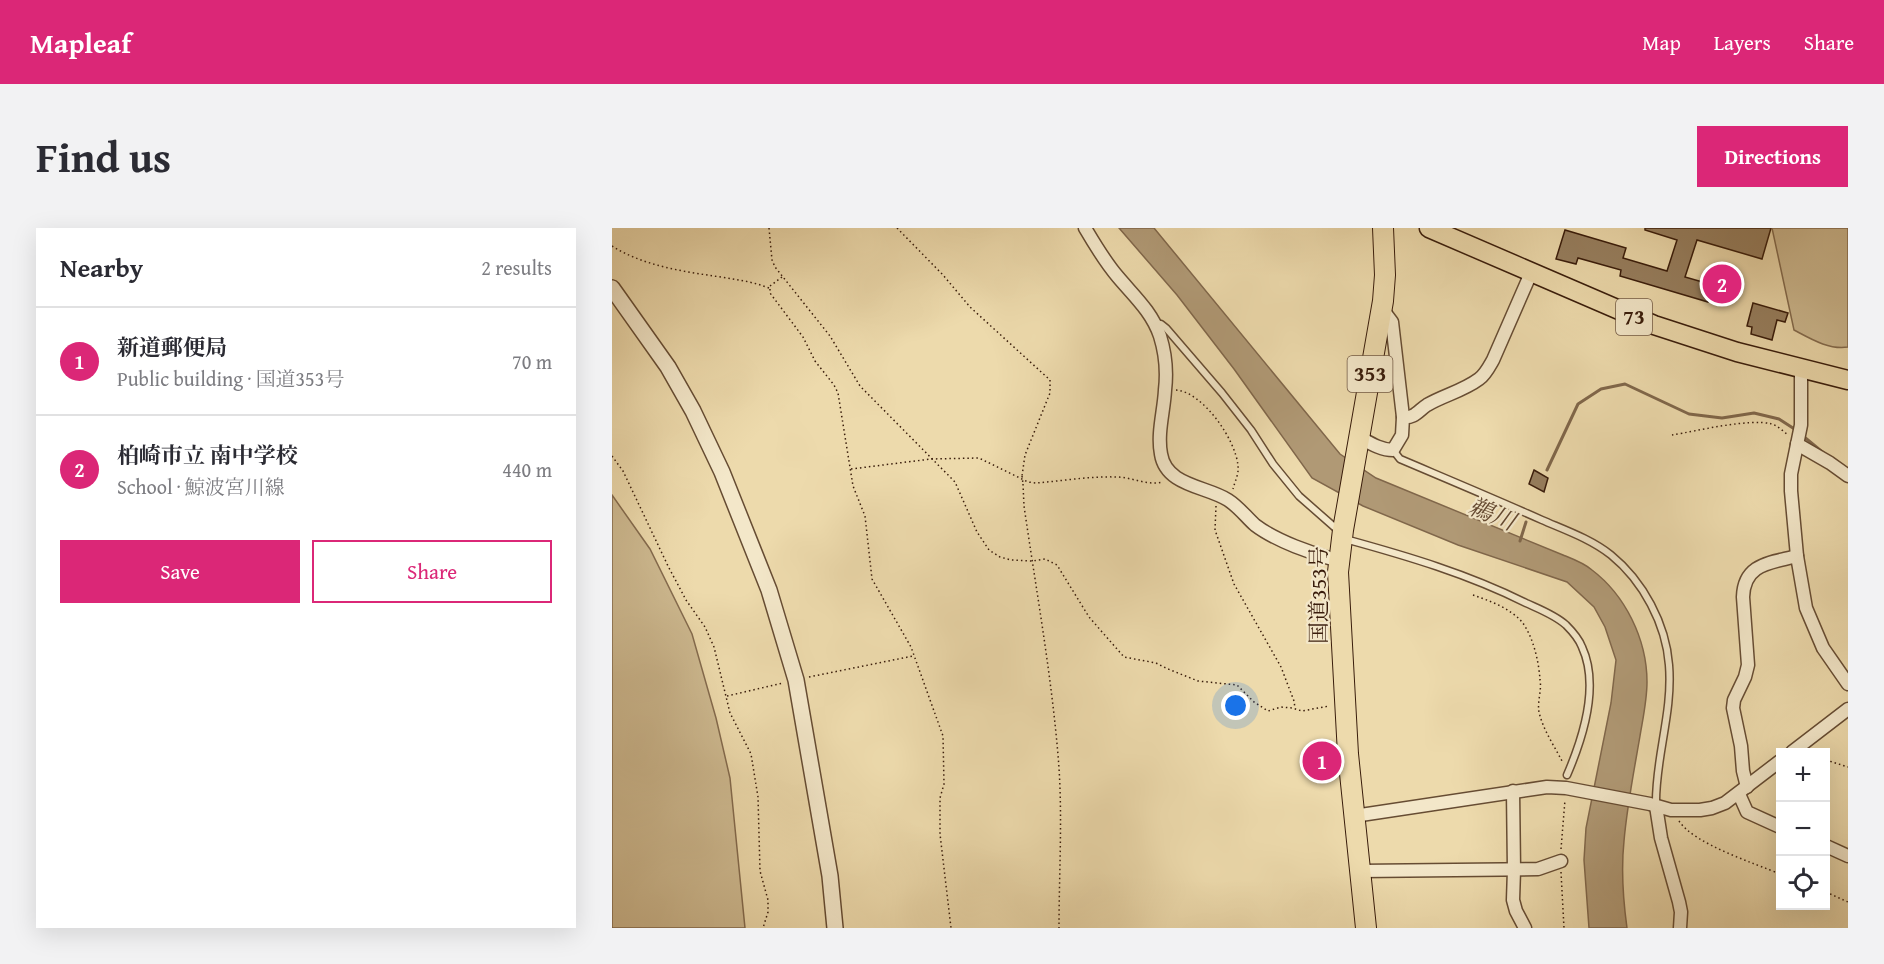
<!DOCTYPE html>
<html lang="en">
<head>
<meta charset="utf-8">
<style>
  :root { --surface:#fff; --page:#f2f2f3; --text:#2b2b33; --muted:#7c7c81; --line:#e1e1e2; --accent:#db2777 }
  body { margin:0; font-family:"Gentium Book Plus","Noto Serif JP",serif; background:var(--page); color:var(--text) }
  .controls { position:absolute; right:18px; bottom:18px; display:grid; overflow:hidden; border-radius:0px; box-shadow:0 6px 24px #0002 }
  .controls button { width:54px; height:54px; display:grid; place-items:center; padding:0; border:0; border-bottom:2px solid var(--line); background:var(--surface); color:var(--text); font:30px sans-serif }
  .you { position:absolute; left:624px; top:478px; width:21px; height:21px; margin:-15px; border:4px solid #fff; border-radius:50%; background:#1a73e8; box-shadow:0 0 0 9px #1a73e833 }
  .badge { display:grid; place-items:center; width:39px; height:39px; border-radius:50%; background:var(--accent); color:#fff; font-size:20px; font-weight:700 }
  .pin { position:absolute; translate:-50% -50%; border:3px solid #fff; box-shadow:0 2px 6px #0006 }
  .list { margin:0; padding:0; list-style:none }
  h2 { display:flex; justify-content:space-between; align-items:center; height:78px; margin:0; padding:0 24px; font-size:26px }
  h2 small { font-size:20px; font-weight:400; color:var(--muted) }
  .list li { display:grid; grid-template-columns:39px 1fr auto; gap:18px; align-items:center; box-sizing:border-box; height:108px; padding:0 24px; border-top:2px solid var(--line) }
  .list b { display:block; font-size:22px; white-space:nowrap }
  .list p { margin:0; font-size:20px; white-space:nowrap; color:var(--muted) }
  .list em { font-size:20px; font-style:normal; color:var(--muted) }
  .actions { display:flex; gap:12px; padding:18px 24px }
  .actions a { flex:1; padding:14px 0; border:2px solid var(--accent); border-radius:0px; text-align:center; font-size:21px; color:var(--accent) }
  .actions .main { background:var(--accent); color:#fff }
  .icon { flex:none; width:33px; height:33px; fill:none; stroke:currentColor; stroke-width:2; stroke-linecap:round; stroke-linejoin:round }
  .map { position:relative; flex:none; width:1236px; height:700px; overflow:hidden; border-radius:0px }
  header { display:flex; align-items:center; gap:36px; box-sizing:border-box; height:84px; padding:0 30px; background:var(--accent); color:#fff }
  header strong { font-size:28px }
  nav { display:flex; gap:33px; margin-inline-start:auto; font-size:21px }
  .intro { display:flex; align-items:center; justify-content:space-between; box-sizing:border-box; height:144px; padding:0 36px }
  h1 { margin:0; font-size:42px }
  .button { padding:15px 27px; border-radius:0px; background:var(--accent); color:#fff; font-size:21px; font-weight:700 }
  main { display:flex; gap:36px; padding:0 36px }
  aside { flex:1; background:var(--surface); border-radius:0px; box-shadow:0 6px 24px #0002 }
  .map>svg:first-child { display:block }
</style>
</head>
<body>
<header>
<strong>Mapleaf</strong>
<nav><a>Map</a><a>Layers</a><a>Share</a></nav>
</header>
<div class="intro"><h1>Find us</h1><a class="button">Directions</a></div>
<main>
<aside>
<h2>Nearby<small>2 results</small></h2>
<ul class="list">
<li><span class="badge">1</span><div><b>新道郵便局</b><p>Public building · 国道353号</p></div><em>70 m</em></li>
<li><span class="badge">2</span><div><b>柏崎市立 南中学校</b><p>School · 鯨波宮川線</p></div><em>440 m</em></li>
</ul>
<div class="actions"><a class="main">Save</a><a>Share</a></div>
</aside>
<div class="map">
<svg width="1236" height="700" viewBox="0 0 1236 700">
  <rect width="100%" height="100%" fill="#eddaac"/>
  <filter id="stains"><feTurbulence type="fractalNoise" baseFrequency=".00333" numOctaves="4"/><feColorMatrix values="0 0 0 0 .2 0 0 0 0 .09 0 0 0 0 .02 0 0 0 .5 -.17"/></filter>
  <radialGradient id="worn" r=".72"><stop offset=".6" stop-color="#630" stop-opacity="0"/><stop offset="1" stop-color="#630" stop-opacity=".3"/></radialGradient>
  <g fill="#ceba91" stroke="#846b4e" stroke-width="1.5">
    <path d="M1160,0H1236V119C1217,122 1199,111 1182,102Z"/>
    <path d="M0,267L38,321L80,406L104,490L118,550L133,700H0Z"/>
  </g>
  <path fill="#b09975" stroke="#80674b" stroke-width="1.5" d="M507,0H542L728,226L764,250L951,327C961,331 972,335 980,342C1013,367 1035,411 1035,454C1035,472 1031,490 1028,508C1022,543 1015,578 1012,613C1009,642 1011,671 1015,700H977L972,632L974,600L999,475L1004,432L993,399L982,379L955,354L846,317L751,278L700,250L622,141L565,67Z"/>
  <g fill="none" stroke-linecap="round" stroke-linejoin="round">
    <g stroke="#80674b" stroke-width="3">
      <path d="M1191,208L1214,227"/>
      <path d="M935,242L966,176L989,161L1013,156L1077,186L1110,190L1142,185L1167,191L1184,202"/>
      <path d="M908,313L914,294"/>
    </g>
  </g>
  <g fill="#977f5f" stroke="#391c0b" stroke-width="1.5">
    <path d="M1033,0H1159L1150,31L1085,12L1073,49L1101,57L1096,74L1008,48L1009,42L966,30L964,36L944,31L953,2L1014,20L1011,30L1055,43L1065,12L1033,2Z"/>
    <path d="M1141,75L1176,85L1173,94L1165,92L1160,112L1139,106L1140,99L1135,98Z"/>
    <path d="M922,242L936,250L932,264L917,256Z"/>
  </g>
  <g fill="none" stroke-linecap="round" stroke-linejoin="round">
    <defs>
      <g id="service">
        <path d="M543,96H549L554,100L610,165L639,202L661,236L687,268L728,304"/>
        <path d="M781,222L788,231C835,251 883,271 930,292C953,302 979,311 999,327C1031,353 1054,396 1057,437C1061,485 1043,530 1044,577"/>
        <path d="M733,311C795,328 856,346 914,375C927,381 943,387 954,397C960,403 967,411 970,419C988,458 971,510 955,547"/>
      </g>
      <g id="minor">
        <path d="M473,0C483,17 493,34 506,49C522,68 540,84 548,108C553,124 555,145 553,162C552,183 545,205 549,226C554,258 594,258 616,272C627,279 634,289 643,297C664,313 701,326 727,333"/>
        <path d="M1189,140V197L1179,246V263L1185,328L1194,380L1211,420L1236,456"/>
        <path d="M791,189C802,191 807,182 815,177C832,167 851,163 867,151C873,147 877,139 881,132L919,45"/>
        <path d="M747,209C758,215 769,222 781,222L790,207L791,189L780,94L774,86L769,84"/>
        <path d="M1185,216L1218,235L1236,248"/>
        <path d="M1180,524L1236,481"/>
        <path d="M1135,559L1131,543L1129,518L1121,480L1122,472L1133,449L1136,437L1131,369C1132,335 1159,335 1185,328"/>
        <path d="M901,563L902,642L901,672L904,683L913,700"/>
        <path d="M1127,566L1135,584L1168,599"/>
        <path d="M1044,578L1049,610L1067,674L1069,684L1068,700"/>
        <path d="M742,588L935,559L954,560L1038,576L1059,582H1088L1100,580L1113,575L1168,533"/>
        <path d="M1214,618L1236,628"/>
        <path d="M748,643L926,641L949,633"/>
      </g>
      <path id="tertiary" d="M0,60L56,139L81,183L110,244L157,362L184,452L218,648L223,700"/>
      <path id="primary" d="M817,0L1042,97L1125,124L1236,152"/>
      <path id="trunk" d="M754,700L736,526L726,344L731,302L771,73L773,47L771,0"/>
    </defs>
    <use href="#service" stroke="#664c33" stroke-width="9"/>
    <use href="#minor" stroke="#664c33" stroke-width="15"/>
    <use href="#tertiary" stroke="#664c33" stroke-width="18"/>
    <use href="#primary" stroke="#391c0b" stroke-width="21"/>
    <use href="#trunk" stroke="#391c0b" stroke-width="22"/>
    <g stroke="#391c0b" stroke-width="1.5" stroke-dasharray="1.5 3" stroke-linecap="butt">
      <path d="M157,0L160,32L163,39L218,108L248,158L343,254L365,304L377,322L388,329L399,332L420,333L433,331L445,337L477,389L512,429L544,435L556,441L586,453L625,457L642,474L656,483L669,479L680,480L690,483L717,478"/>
      <path d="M285,0L331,47L358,79L438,152V165L413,227L410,248"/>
      <path d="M0,18C30,37 68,43 102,48C121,51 139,53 157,60"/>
      <path d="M170,49L158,58V65L191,109L203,133L222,157L226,165L241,258L253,288L260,351L299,419L331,508L332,556L328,570V606L339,700"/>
      <path d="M564,162C591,164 624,212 626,238C627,246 623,253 621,261"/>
      <path d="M1060,207C1085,203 1137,190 1160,196C1166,198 1171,203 1176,207"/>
      <path d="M0,228L11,243L56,338L74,372L93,399L102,419L118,485L139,526L146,569L148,643L156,672V684L151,700"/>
      <path d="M239,241L319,231L367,230L416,254L424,255C450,253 478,248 504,249C520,249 535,258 551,254"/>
      <path d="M411,256L412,278C424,361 439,444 446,527C451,584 447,643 447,700"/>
      <path d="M604,278L603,302L622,356L669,439L682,473L683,480"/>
      <path d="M861,367C878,373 898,380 910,394C921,408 927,434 928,452C930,462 925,474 927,484C931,502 943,519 951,535"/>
      <path d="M197,449L301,428"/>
      <path d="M115,468L171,455"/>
      <path d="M1214,532L1236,539"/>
      <path d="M1067,593C1082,616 1142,635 1168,646"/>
      <path d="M949,621L953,572"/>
      <path d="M949,644L952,700"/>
      <path d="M1214,664L1236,674"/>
    </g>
    <use href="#service" stroke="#f3e7c9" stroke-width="6"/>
    <use href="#minor" stroke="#f3e7c9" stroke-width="12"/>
    <use href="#tertiary" stroke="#f3e7c9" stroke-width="15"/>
    <use href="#primary" stroke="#eddaac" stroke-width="18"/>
    <use href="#trunk" stroke="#eddaac" stroke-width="20"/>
    <path stroke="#391c0b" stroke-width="1.5" stroke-dasharray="1.5 3" stroke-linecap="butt" d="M410,248L411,256"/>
  </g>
  <g text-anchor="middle" stroke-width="4.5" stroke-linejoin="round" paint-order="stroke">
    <g fill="#f3e7c9" stroke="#715944" stroke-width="1.5">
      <rect x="1004" y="71" width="36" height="36" rx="4.5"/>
      <rect x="735.5" y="128" width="45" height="36" rx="4.5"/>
    </g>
    <g font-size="21" font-weight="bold" fill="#391c0b">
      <text x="1022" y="96">73</text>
      <text x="758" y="153">353</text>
    </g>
    <g font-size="22" fill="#391c0b" stroke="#f3e7c9">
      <text transform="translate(706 367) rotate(-90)" y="8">国道353号</text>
    </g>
    <g font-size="24" font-style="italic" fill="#634830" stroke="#f3e7c9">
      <text transform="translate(880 286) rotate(22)" y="8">鵜川</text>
    </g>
  </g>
  <rect width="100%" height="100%" filter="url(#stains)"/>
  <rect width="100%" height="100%" fill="url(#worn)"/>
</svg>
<div class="controls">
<button>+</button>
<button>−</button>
<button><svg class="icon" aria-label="locate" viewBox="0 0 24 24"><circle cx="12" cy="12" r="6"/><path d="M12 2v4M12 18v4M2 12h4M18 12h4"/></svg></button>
</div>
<div class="you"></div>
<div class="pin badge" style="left:710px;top:533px">1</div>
<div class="pin badge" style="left:1110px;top:56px">2</div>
</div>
</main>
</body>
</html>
